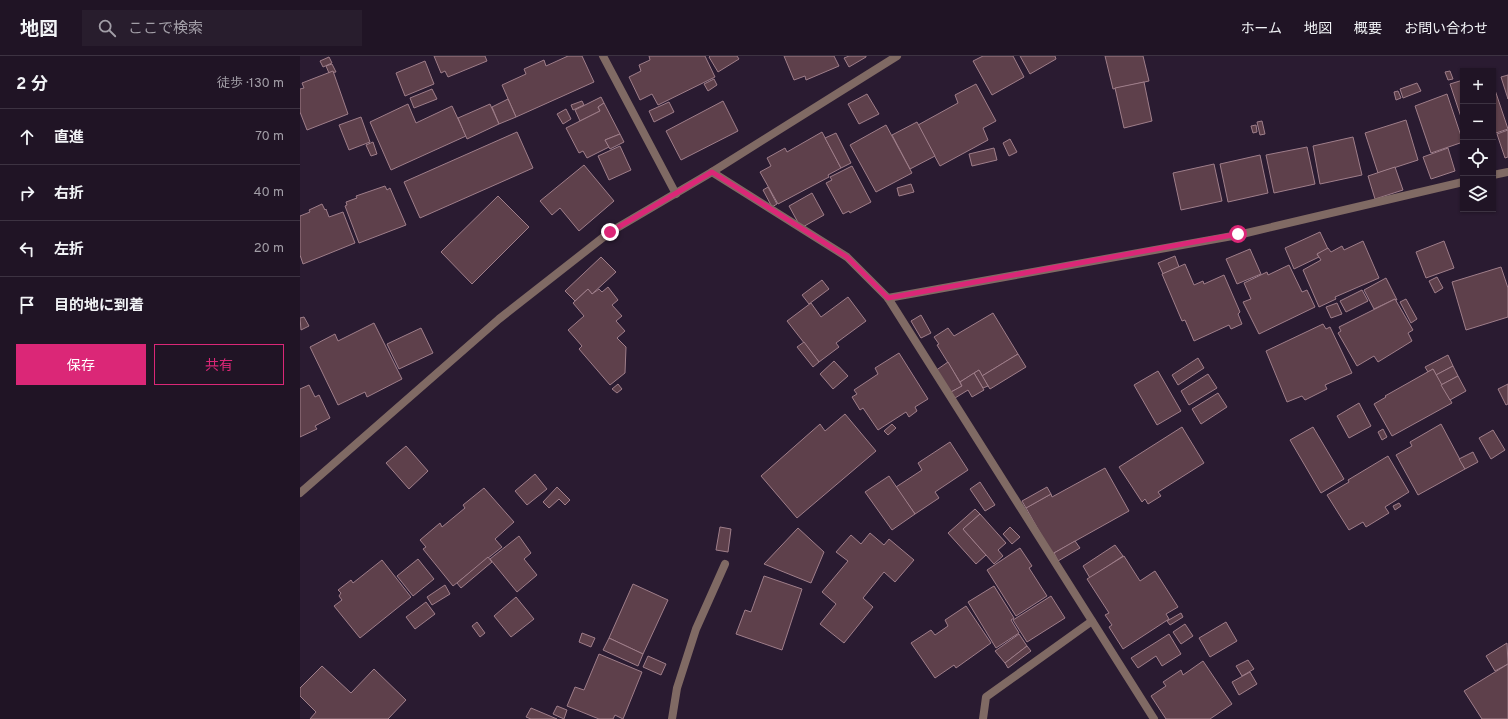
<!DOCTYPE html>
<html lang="ja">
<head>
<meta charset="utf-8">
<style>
  :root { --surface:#201425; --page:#281d2d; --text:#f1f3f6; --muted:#a29ea7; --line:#3d3342; --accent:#db2777 }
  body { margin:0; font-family:Overpass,"Noto Sans JP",sans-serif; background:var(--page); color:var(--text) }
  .controls { position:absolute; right:12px; top:12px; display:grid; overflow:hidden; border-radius:0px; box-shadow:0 1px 3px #0004 }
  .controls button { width:36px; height:36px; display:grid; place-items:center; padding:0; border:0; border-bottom:1px solid var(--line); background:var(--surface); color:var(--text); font:20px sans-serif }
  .stop { position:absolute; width:12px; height:12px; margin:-9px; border:3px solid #db2777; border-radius:50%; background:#fff }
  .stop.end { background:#db2777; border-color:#fff; box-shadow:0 1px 4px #0008 }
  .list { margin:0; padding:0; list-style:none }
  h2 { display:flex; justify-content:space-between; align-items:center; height:52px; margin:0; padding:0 16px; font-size:17px }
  h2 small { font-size:13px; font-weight:400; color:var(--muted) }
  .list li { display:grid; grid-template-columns:26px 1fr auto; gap:12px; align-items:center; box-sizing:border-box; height:56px; padding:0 16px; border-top:1px solid var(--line) }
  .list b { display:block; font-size:15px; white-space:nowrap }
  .list em { font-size:13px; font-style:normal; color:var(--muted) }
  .actions { display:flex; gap:8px; padding:12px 16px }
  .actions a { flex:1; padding:9px 0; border:1px solid var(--accent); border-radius:0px; text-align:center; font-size:14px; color:var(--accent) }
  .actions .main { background:var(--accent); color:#fff }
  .icon { flex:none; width:22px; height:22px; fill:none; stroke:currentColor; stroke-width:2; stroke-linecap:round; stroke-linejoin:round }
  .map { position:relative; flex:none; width:1208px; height:663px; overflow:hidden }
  header { display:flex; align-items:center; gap:24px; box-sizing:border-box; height:56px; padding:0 20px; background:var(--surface); border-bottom:1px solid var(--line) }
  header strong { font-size:19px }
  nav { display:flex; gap:22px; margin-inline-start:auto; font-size:14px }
  .search { width:280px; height:36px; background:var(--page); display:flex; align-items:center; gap:10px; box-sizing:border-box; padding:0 14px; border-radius:0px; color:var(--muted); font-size:15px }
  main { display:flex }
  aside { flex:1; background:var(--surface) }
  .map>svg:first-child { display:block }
</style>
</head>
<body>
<header>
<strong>地図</strong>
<div class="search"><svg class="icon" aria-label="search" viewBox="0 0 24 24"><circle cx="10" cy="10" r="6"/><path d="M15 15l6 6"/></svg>ここで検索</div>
<nav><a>ホーム</a><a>地図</a><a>概要</a><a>お問い合わせ</a></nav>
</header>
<main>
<aside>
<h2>2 分<small>徒歩 · 130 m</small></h2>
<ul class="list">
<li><svg class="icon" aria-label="ahead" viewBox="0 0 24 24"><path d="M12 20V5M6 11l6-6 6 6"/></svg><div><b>直進</b></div><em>70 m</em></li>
<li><svg class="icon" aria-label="right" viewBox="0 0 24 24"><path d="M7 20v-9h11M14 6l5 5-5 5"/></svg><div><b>右折</b></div><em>40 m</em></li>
<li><svg class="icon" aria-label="left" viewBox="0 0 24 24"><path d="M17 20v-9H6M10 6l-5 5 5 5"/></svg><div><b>左折</b></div><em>20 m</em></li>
<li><svg class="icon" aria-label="arrive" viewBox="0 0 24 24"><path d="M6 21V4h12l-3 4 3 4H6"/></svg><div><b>目的地に到着</b></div></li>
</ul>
<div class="actions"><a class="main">保存</a><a>共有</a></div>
</aside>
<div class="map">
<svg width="1208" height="663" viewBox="0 0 1208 663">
  <rect width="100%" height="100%" fill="#2a1b31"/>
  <g fill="#5e404b" stroke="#9f7e8a">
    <path d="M134,0H185L187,5L148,21L145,15L141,17Z"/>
    <path d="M268,0H282L294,26L216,61L202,29L226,18L224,13L244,4L246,10Z"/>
    <path d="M349,0H405L415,21L358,49L352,38L340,44L329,21L341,15L339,9L350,4Z"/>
    <path d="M410,0H437L439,3L418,16L409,1Z"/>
    <path d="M484,0H534L539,10L506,24L505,20L494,24Z"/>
    <path d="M549,0H566V1L549,11L544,2Z"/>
    <path d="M683,0H713L724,21L692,39L673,5Z"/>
    <path d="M720,0H755L756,3L730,18Z"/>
    <path d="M805,0H843L849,25L813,33Z"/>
    <path d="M29,1L32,7L23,11L20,5Z"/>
    <path d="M125,5L134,28L105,40L96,17Z"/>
    <path d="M32,8L36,16L29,17L26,10Z"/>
    <path d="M33,15L48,58L7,74L0,56V33L4,32L2,27Z"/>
    <path d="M1150,15L1153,23L1148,24L1145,16Z"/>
    <path d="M1208,19V43L1201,21Z"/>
    <path d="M414,23L417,29L408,35L404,28Z"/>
    <path d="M1163,24V67L1150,28Z"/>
    <path d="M844,26L852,65L824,72L815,32Z"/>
    <path d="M1117,27L1121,35L1103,42L1100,33Z"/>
    <path d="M676,28L696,65L683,72L688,84L640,110L618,69L658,47L655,39Z"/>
    <path d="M1193,28L1208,73L1193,78Z"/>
    <path d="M132,33L137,43L114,52L110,42Z"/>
    <path d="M1098,35L1101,42L1096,44L1094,36Z"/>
    <path d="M567,38L579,58L559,68L548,48Z"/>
    <path d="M1147,38L1163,86L1131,97L1115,50Z"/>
    <path d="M301,41L304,47L298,51L300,55L280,65L275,54Z"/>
    <path d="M208,43L216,61L199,68L192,51Z"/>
    <path d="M282,45L284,49L273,54L271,49Z"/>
    <path d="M423,45L438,75L381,104L366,75Z"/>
    <path d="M369,46L374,56L354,66L349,55Z"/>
    <path d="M304,47L320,78L305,84L309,91L287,102L283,95L279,97L266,72L300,55L298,51Z"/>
    <path d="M108,48L116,67L152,50L166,80L91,114L70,66Z"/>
    <path d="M190,48L199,68L167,83L158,62Z"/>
    <path d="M266,53L271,63L263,68L257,58Z"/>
    <path d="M61,61L70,86L49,94L39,69Z"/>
    <path d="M1106,64L1118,104L1078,117L1065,77Z"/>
    <path d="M962,65L965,78L960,79L957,66Z"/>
    <path d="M617,66L635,100L610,113L592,79Z"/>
    <path d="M586,69L612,117L576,136L550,89Z"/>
    <path d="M956,69L957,76L953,77L951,70Z"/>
    <path d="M1208,74V101L1205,102L1197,78Z"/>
    <path d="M217,76L233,112L120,162L104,126Z"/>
    <path d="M522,76L541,112L528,119L529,121L478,148L460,116L471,110L467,102L485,92L487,96Z"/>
    <path d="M536,77L551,107L541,112L525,82Z"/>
    <path d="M320,78L324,86L310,93L305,84Z"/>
    <path d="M1053,81L1062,119L1020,128L1013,90Z"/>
    <path d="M710,83L717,96L709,100L703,87Z"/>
    <path d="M73,86L77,98L71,100L66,89Z"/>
    <path d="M320,90L331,114L309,124L298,100Z"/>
    <path d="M1007,91L1015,128L974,137L966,99Z"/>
    <path d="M694,92L697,104L672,110L669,98Z"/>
    <path d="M1148,92L1155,115L1131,123L1123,101Z"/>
    <path d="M960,99L968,137L928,146L920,108Z"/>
    <path d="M914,108L922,145L881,154L873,117Z"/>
    <path d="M284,109L314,145L279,175L260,152L252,159L240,145Z"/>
    <path d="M552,110L571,146L550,157L549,155L543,158L526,127L532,124L530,121Z"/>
    <path d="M1095,111L1103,134L1075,143L1068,120Z"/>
    <path d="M611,128L614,136L599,140L597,132Z"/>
    <path d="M85,130L87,134L90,132L106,169L59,187L45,150L47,149L46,146L57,142L56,140Z"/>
    <path d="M468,131L477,148L472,151L463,134Z"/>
    <path d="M512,137L524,159L501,172L489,150Z"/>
    <path d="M198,140L229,171L172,228L141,196Z"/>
    <path d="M22,148L25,154L26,153L29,161L43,156L55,187L3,208L0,199V160L10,156L9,154Z"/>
    <path d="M1020,176L1028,193L1017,198L1019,201L994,213L985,192Z"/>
    <path d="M1063,185L1079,222L1035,241L1036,243L1019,251L1003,214L1021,204L1017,198L1028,192L1031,196L1042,190L1044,194Z"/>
    <path d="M1144,185L1154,212L1126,222L1116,196Z"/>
    <path d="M950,193L961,218L937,228L926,203Z"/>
    <path d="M875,200L879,211L863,218L858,207Z"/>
    <path d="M301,201L316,216L292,238L288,233L275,245L265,235Z"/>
    <path d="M885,208L894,229L903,225L904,228L924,219L940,256L938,258L942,268L931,273L929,269L894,285L885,264L882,265L862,218Z"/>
    <path d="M989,209L1002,236L1007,234L1015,251L959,278L943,246L951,243L944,227L967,216L968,219Z"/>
    <path d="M1201,211L1208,232V261L1166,274L1152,226Z"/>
    <path d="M1137,221L1143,232L1135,237L1129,225Z"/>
    <path d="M1086,222L1097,244H1096L1095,243L1074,253L1064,234Z"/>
    <path d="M522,224L529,233L509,248L502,239Z"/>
    <path d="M308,231L318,244L312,249L322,260L316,265L325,275L317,282L326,291L325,317L310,329L279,293L282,290L268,274L284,260L273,247L288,233L292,238L299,233L302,236Z"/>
    <path d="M1062,234L1068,245L1046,256L1040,245Z"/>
    <path d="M548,241L566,265L536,287L539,291L519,306L487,265L511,247L521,261Z"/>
    <path d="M1095,243L1113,274L1108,277L1112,285L1078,306L1074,300L1057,310L1038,277L1041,275L1039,271Z"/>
    <path d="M1106,243L1117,263L1111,267L1100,246Z"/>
    <path d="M1037,247L1042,258L1031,262L1026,251Z"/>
    <path d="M693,257L718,298L682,320L679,314L660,326L637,289L639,288L634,281L648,272L654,280Z"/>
    <path d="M621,259L631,277L621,282L611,265Z"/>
    <path d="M4,261L9,270L1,274L0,262Z"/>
    <path d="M74,267L102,323L67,341L65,336L38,349L10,291L35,278L38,285Z"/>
    <path d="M1023,268L1026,273L1030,271L1052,317L1025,329L1027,333L1005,344L1002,340L987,346L966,295Z"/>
    <path d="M121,272L133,297L99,313L87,288Z"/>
    <path d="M504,286L519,306L513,311L497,291Z"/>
    <path d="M599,297L628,343L615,351L617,355L609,361L606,356L578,374L563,352L560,354L552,341L557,338L554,334L578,318L575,312Z"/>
    <path d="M718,298L726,311L690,333L682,320Z"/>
    <path d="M1148,299L1153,310L1136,319L1133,313L1128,316L1125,311Z"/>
    <path d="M898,302L904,312L878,329L872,319Z"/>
    <path d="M534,305L548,320L533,333L520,318Z"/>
    <path d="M648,306L662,330L651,336L635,315Z"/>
    <path d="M1153,310L1158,320L1141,329L1136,319Z"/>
    <path d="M1133,313L1152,347L1092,380L1074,348L1086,341L1085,340Z"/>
    <path d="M679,314L688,330L683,332L674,317Z"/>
    <path d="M858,315L881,355L857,369L834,329Z"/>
    <path d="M674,317L684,334L672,341L668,334L655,342L651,336L662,330L660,326Z"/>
    <path d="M908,318L917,332L889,349L881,335Z"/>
    <path d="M1158,320L1166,335L1150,344L1141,329Z"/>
    <path d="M318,328L322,333L317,337L312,333Z"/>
    <path d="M1208,328V348L1206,349L1198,333Z"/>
    <path d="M9,329L15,341L19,339L30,362L15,370L17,373L0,381V333Z"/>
    <path d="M918,337L927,351L901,368L892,353Z"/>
    <path d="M1059,347L1071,370L1049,382L1037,360Z"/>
    <path d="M545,358L576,395L497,462L461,420L520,368L525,375Z"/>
    <path d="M592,368L596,372L588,379L584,375Z"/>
    <path d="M1141,368L1165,413L1118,439L1096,399L1112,390L1110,386Z"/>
    <path d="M882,371L904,407L858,436L861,440L848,448L845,443L842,446L819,411Z"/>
    <path d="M1013,371L1044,423L1021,437L990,384Z"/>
    <path d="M1083,373L1087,381L1082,384L1078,376Z"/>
    <path d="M1193,374L1205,394L1191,403L1179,382Z"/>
    <path d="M650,386L668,414L635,436L639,442L615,458L596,431L622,414L618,407Z"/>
    <path d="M106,390L128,415L109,433L86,407Z"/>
    <path d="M1173,396L1178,406L1165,413L1159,403Z"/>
    <path d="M1088,400L1109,436L1085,451L1089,457L1066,471L1063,466L1049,474L1027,439L1049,426L1048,424Z"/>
    <path d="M805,412L829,455L752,498L726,452L751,438L752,441Z"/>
    <path d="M235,418L247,433L227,449L215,435Z"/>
    <path d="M589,420L615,458L592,474L565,436Z"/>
    <path d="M680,426L695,449L685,455L670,433Z"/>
    <path d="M257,431L270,444L265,449L259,443L249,452L243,446Z"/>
    <path d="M747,431L751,438L726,452L722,445Z"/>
    <path d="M184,432L214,466L195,483L202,491L153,530L123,493L126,491L120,484L140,467L142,471L165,452L163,449Z"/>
    <path d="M1099,447L1101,450L1095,454L1093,450Z"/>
    <path d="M675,453L680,458L663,473L686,499L676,508L648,477Z"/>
    <path d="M680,458L706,487L698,494L703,500L694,508L663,473Z"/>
    <path d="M420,471L431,473L428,496L416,494Z"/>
    <path d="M710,471L720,481L712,488L703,478Z"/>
    <path d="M498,472L524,496L511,527L464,508Z"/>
    <path d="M570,477L584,489L589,483L614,504L595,526L584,516L563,542L573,551L544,587L520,568L536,548L522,536L548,505L536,496L551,479L561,488Z"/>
    <path d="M219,480L231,497L224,503L237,519L217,536L190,503Z"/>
    <path d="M775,485L780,492L758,505L754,497Z"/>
    <path d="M815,489L823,500L790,522L783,510Z"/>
    <path d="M720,492L732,510L729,512L747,540L716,560L687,514Z"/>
    <path d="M824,500L840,525L855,515L878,551L866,558L869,563L823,593L809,571L812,569L805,559L809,557L787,523Z"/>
    <path d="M188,501L192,506L161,532L157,527Z"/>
    <path d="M118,503L134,523L113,540L97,520Z"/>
    <path d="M82,504L111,541L60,582L34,550L42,544L39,540L41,537L38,534L51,524L53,527Z"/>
    <path d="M464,520L502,533L482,594L436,578L445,554L451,556Z"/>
    <path d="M333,528L368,544L343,598L309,582Z"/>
    <path d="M145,529L150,538L132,549L127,541Z"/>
    <path d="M694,530L714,562L711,564L719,577L696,592L668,546Z"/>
    <path d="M751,540L765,562L727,586L713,564Z"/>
    <path d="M216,541L234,563L211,581L194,560Z"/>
    <path d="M126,546L135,558L115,573L106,561Z"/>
    <path d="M666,550L691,587L656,612L654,609L635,622L611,587L631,574L635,579L648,570L645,564Z"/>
    <path d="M881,557L883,561L870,569L867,565Z"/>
    <path d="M177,566L185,577L180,581L172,570Z"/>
    <path d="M926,566L937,585L910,601L899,582Z"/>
    <path d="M885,568L893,580L881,588L873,576Z"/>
    <path d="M282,577L295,582L291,591L279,586Z"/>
    <path d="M719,578L727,590L705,607L695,595Z"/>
    <path d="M869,578L881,598L862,610L856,600L838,612L831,602Z"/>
    <path d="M309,582L343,598L338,610L303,594Z"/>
    <path d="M1207,587L1208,608L1195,615L1186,600Z"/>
    <path d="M727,590L731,595L708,612L705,607Z"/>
    <path d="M299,598L342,616L323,663L315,659L313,663H299L267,650L275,631L284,634Z"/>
    <path d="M348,600L366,608L361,619L343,611Z"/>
    <path d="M948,604L954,613L942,620L936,610Z"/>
    <path d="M903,605L932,648L910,663H866L851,640L866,630L863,626L881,614L883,619Z"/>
    <path d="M1208,608V663H1182L1164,635Z"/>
    <path d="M22,610L51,637L74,613L106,644L88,663H10L16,656L0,640V632Z"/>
    <path d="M950,616L957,628L939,639L932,626Z"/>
    <path d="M257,650L267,654L264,663L253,658Z"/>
    <path d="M231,652L257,663H231L226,661Z"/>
  </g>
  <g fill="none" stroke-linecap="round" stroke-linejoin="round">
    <path stroke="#806a64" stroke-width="8" d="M683,663L686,641L792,565"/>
    <g stroke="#806a64" stroke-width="8">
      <path d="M303,0L376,138"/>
      <path d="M412,116L547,201L588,242L854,663"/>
      <path d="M1193,119L1208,116"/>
      <path d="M588,242L938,179L1163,126"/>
      <path d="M0,437L199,263L310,176L412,116L597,0"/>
      <path d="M372,663L377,632L396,573L425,508"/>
    </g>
  </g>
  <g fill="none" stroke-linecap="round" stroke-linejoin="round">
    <path stroke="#db2777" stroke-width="5" d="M310,176L412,116L547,201L588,242L938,178"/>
  </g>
</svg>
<div class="controls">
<button>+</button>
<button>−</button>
<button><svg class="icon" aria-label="locate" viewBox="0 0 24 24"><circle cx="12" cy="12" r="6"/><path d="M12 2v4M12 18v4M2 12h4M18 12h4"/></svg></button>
<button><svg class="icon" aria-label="layers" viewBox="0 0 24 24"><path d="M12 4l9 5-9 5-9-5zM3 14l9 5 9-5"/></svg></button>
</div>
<div class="stop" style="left:938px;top:178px"></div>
<div class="stop end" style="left:310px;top:176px"></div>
</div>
</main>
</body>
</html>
